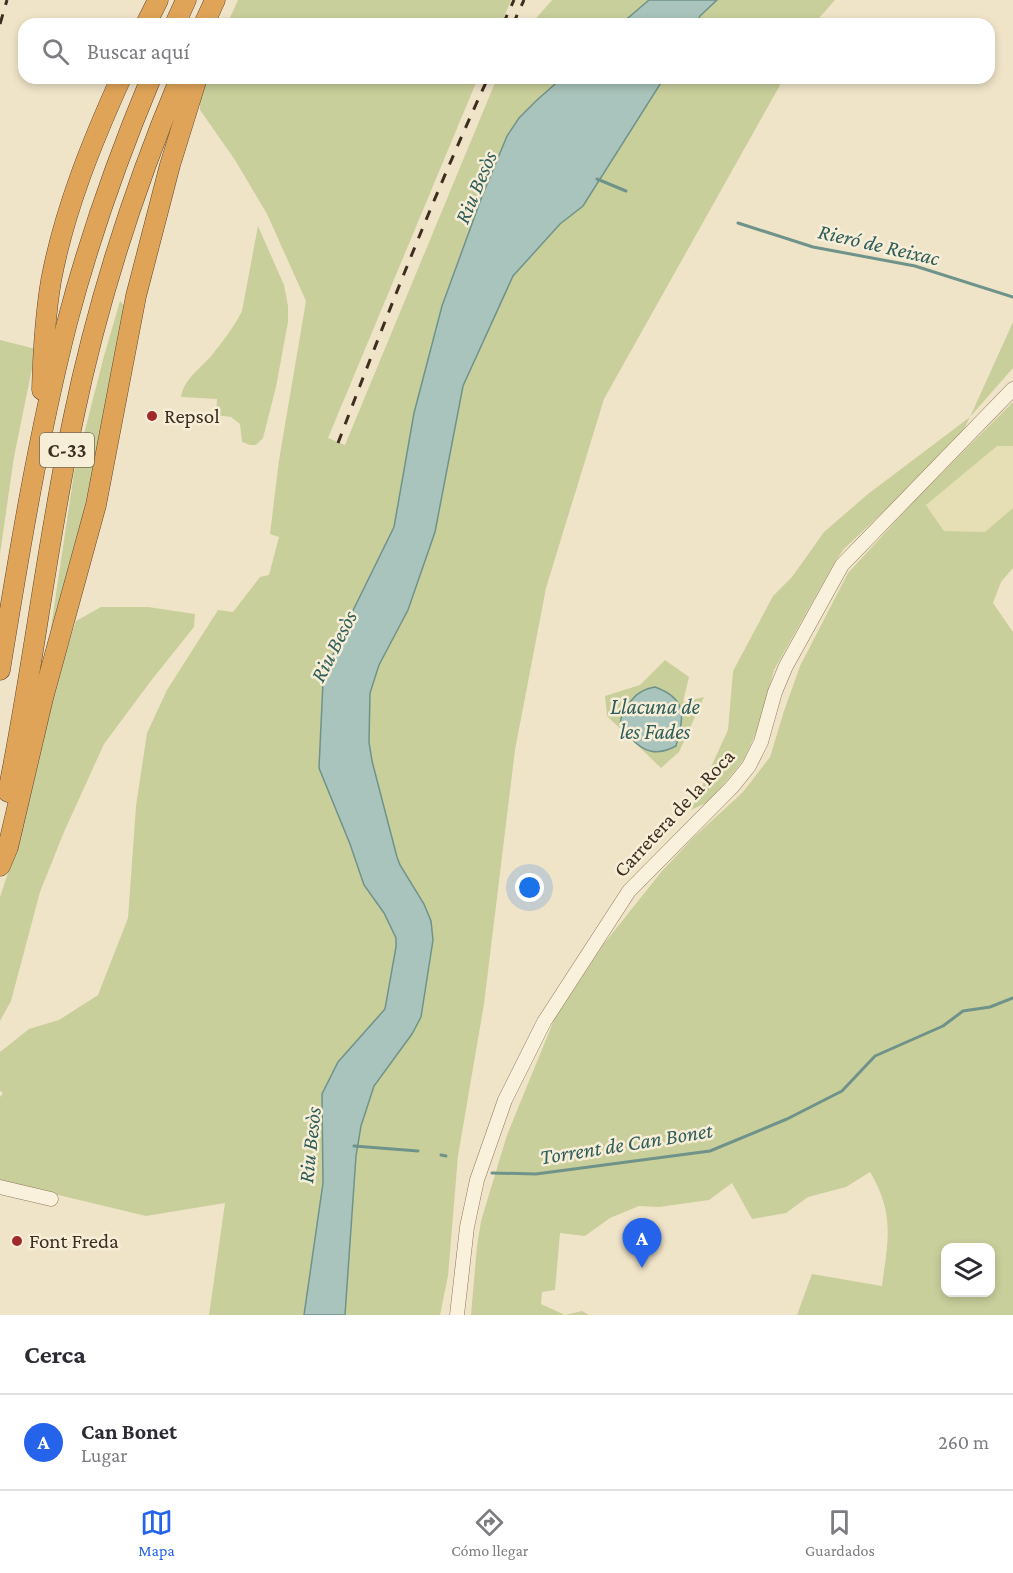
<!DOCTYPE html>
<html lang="es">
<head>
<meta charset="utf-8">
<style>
  :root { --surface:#fff; --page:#f7f7f7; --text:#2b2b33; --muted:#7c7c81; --line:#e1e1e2; --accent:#2563eb }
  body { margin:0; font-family:"Crimson Pro",serif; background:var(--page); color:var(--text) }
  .controls { position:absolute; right:18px; bottom:18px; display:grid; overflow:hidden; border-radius:12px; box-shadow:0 3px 9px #0003 }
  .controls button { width:54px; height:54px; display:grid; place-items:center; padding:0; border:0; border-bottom:2px solid var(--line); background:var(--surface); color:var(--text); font:30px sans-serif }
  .you { position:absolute; left:530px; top:888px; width:21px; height:21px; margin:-15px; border:4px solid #fff; border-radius:50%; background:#1a73e8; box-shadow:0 0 0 9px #1a73e833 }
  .badge { display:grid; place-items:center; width:39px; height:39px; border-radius:50%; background:var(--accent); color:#fff; font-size:20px; font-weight:700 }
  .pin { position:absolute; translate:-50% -50px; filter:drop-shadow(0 2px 3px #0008) }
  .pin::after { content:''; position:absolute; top:32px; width:21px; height:18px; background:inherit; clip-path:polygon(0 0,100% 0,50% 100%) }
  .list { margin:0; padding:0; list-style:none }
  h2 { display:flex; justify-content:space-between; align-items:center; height:78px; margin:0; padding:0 24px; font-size:26px }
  h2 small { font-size:20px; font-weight:400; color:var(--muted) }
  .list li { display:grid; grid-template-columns:39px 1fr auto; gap:18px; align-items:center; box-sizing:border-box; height:96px; padding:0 24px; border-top:2px solid var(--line) }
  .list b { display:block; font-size:22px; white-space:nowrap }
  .list p { margin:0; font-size:20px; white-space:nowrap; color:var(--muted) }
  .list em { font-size:20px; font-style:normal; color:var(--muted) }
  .icon { flex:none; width:33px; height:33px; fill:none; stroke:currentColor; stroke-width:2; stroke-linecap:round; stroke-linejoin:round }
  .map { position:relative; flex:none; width:1013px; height:1315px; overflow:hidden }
  .search { position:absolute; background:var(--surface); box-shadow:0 3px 9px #0003; left:18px; right:18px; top:18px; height:66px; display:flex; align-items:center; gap:15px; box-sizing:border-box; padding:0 21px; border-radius:18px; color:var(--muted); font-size:22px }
  .sheet { height:174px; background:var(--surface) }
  nav { display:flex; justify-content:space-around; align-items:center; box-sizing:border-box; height:84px; border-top:2px solid var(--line); background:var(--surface); font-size:16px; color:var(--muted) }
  nav a { display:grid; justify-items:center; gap:3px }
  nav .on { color:var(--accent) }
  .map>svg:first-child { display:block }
</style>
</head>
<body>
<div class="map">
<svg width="1013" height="1315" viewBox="0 0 1013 1315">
  <rect width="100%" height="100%" fill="#f0e4c8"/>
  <path fill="#e6deb5" d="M997,445L1013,446V508L985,532L944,531L926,505Z"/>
  <g fill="#c9cf9b" fill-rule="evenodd">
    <path d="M238,0H511L501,24H227Z"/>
    <path d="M552,0H649L621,24H531Z"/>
    <path d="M717,0H835L814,24H696L700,16Z"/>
    <path d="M202,78H478L328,438L345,445L497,78H562L537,100L507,136L481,199L442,306L414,413L394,527L338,641L323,682L319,768L350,844L364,885L384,913L396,938V947L385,1009L338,1062L322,1094L323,1183L304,1315H209L225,1203L146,1216L0,1181V1097L3,1093L0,1091V1052L29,1029L59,1020L98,995L128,918L136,806L147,733L167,690L218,610L233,612L260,577L269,575L279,537L270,534L279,460L306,301L267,214L235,160L200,110L198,86Z"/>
    <path d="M664,78H784L604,399L546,588L515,750L484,1004L458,1156L448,1276L440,1315H345L356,1156L361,1126L374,1086L412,1034L421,1017L431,921L424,904L400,865L391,838L372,761L369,742L370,693L379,665L408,610L463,386L513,276L560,224L583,206Z"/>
    <path d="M258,226L284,285L288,306V322L276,387L263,438L256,445H250L242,442L240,424L231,417L216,415L217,399L181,397C184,379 200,369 212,355C223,341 234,327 242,311Z"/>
    <path d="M120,301L126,307L96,468L50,634L74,473L104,356Z"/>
    <path d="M1013,322V368L970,417L963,431L899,497L844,549L836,560L774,670L758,728L745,758L710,801L691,810L728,730L733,671L773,596L792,577L824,532L868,494L970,417Z"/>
    <path d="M0,340L36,349L14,457L0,554Z"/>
    <path d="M1013,402V446H997L926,505L944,531L985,532L1013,508V568L1001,582L993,603L1013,632V1315H797L812,1274L882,1286C888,1240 895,1214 870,1172L846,1187L808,1197L786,1213L752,1219L732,1183L709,1200L659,1207L639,1206L610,1218L585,1236L560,1233L555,1290L542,1292L541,1304L565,1315L582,1311L589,1315H471L477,1246L481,1221L507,1135L554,1020L603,945L662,871L694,837L743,792L770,757L784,711L800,666L848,573L918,497ZM946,1248H990V1292H946Z"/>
    <path d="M101,607H148L195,614L194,627L150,682L104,744L64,832L40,892L11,1001L0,1021V897L8,873L55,686L76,621Z"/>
    <path d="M665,660L689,677L683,702L704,697L679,752L661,768L607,716L605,696L640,685Z"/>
  </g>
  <g fill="#a9c4bc" stroke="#6f938a" stroke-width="1.5">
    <path d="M649,0H717L700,16L696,24H621Z"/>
    <path d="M562,78H664L583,206L560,224L513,276L463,386L435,532L408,610L379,665L370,693L369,742L372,761L397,857L400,865L424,904L431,921L433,940L421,1017L412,1034L374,1086L361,1126L356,1156L345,1315H304L323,1183L322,1094L338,1062L385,1009L396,947V938L384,913L364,885L350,844L319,768L323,682L338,641L394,527L414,413L442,306L481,199L507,136L519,118L537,100Z"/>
    <path d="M655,687C688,699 684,716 676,746C657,756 644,753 630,737C628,734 622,730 621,727C617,717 633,696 641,692C645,689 650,688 655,687Z"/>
  </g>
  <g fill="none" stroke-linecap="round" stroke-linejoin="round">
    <g stroke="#6f938a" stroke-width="3">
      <path d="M597,179L626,191"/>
      <path d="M738,223L813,247L915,266L1013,297"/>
      <path d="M354,1146L418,1151"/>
      <path d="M441,1155L446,1156"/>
      <path d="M492,1173L536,1174L710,1151L787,1119L842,1091L875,1056L943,1026L963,1011L990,1007L1013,998"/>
    </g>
    <defs>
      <g id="minor">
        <path d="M0,1187L51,1199"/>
        <path d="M457,1315L467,1227L477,1180L505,1100L544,1022L629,891L732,787L749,766L761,742L775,692L786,666L842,565L1013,389"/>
      </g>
      <g id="highway">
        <path d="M146,24L158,0"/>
        <path d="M175,24L186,0"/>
        <path d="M204,24L215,0"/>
        <path d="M42,390C43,354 45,317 51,281C64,211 92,142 121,78"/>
        <path d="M0,670C19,554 38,437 67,323C89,239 118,157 151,78"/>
        <path d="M8,792C33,669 47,543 73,420C97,303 134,188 180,78"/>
        <path d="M0,866L8,847L43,698L96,505L136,296L170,165L197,78"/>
      </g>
    </defs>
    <use href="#minor" stroke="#8d765c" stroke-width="15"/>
    <use href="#highway" stroke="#5b4430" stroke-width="21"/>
    <use href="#minor" stroke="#faf1dc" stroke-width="14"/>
    <use href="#highway" stroke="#e0a458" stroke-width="20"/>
    <g stroke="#3d2e20" stroke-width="3" stroke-dasharray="10 10" stroke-linecap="butt">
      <path d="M0,24L7,0"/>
      <path d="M503,24L514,0"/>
      <path d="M513,24L524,0"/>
      <path d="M338,443C385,320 433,197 488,78"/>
    </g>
  </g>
  <g fill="#9e2a2b" stroke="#f7eed8" stroke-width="2">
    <circle cx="152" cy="416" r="6"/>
    <circle cx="17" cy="1241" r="6"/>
  </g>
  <g text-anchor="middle" stroke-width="5" stroke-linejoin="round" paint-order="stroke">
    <rect fill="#f7eed8" stroke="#756857" stroke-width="1.5" x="40" y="433" width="54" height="34" rx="4.5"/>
    <g font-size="20" font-weight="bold" fill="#3d2e20">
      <text x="67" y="457">C-33</text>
    </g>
    <g font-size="21" fill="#3d2e20" stroke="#f7eed8" text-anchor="start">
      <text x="164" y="423">Repsol</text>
      <text x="29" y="1248">Font Freda</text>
    </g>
    <g font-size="21" fill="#3d2e20" stroke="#f7eed8">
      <text transform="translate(674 813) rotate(-47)" y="7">Carretera de la Roca</text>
    </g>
    <g font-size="22" font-style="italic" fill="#2f5d5a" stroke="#f7eed8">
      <text transform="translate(475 187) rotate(-67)" y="8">Riu Besòs</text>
      <text transform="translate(879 244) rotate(13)" y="8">Rieró de Reixac</text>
      <text transform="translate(333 646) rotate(-63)" y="8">Riu Besòs</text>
      <text x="655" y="714">Llacuna de<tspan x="655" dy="25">les Fades</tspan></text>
      <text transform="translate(626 1143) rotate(-9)" y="8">Torrent de Can Bonet</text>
      <text transform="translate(309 1145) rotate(-84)" y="8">Riu Besòs</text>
    </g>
  </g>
</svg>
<div class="controls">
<button><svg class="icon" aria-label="layers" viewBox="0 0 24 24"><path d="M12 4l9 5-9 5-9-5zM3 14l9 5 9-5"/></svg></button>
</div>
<div class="you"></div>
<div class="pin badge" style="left:642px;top:1268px">A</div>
<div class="search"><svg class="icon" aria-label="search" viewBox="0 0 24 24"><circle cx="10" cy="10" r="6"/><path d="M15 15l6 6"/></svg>Buscar aquí</div>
</div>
<section class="sheet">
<h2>Cerca<small></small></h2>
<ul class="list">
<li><span class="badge">A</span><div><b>Can Bonet</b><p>Lugar</p></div><em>260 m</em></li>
</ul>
</section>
<nav>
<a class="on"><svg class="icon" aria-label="map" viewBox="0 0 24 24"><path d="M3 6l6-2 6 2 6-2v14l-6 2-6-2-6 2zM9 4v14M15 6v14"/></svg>Mapa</a>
<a><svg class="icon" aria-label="directions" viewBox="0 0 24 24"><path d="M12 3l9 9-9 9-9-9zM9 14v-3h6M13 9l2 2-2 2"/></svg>Cómo llegar</a>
<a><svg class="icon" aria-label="saved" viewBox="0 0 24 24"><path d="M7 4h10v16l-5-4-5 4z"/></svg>Guardados</a>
</nav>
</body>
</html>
